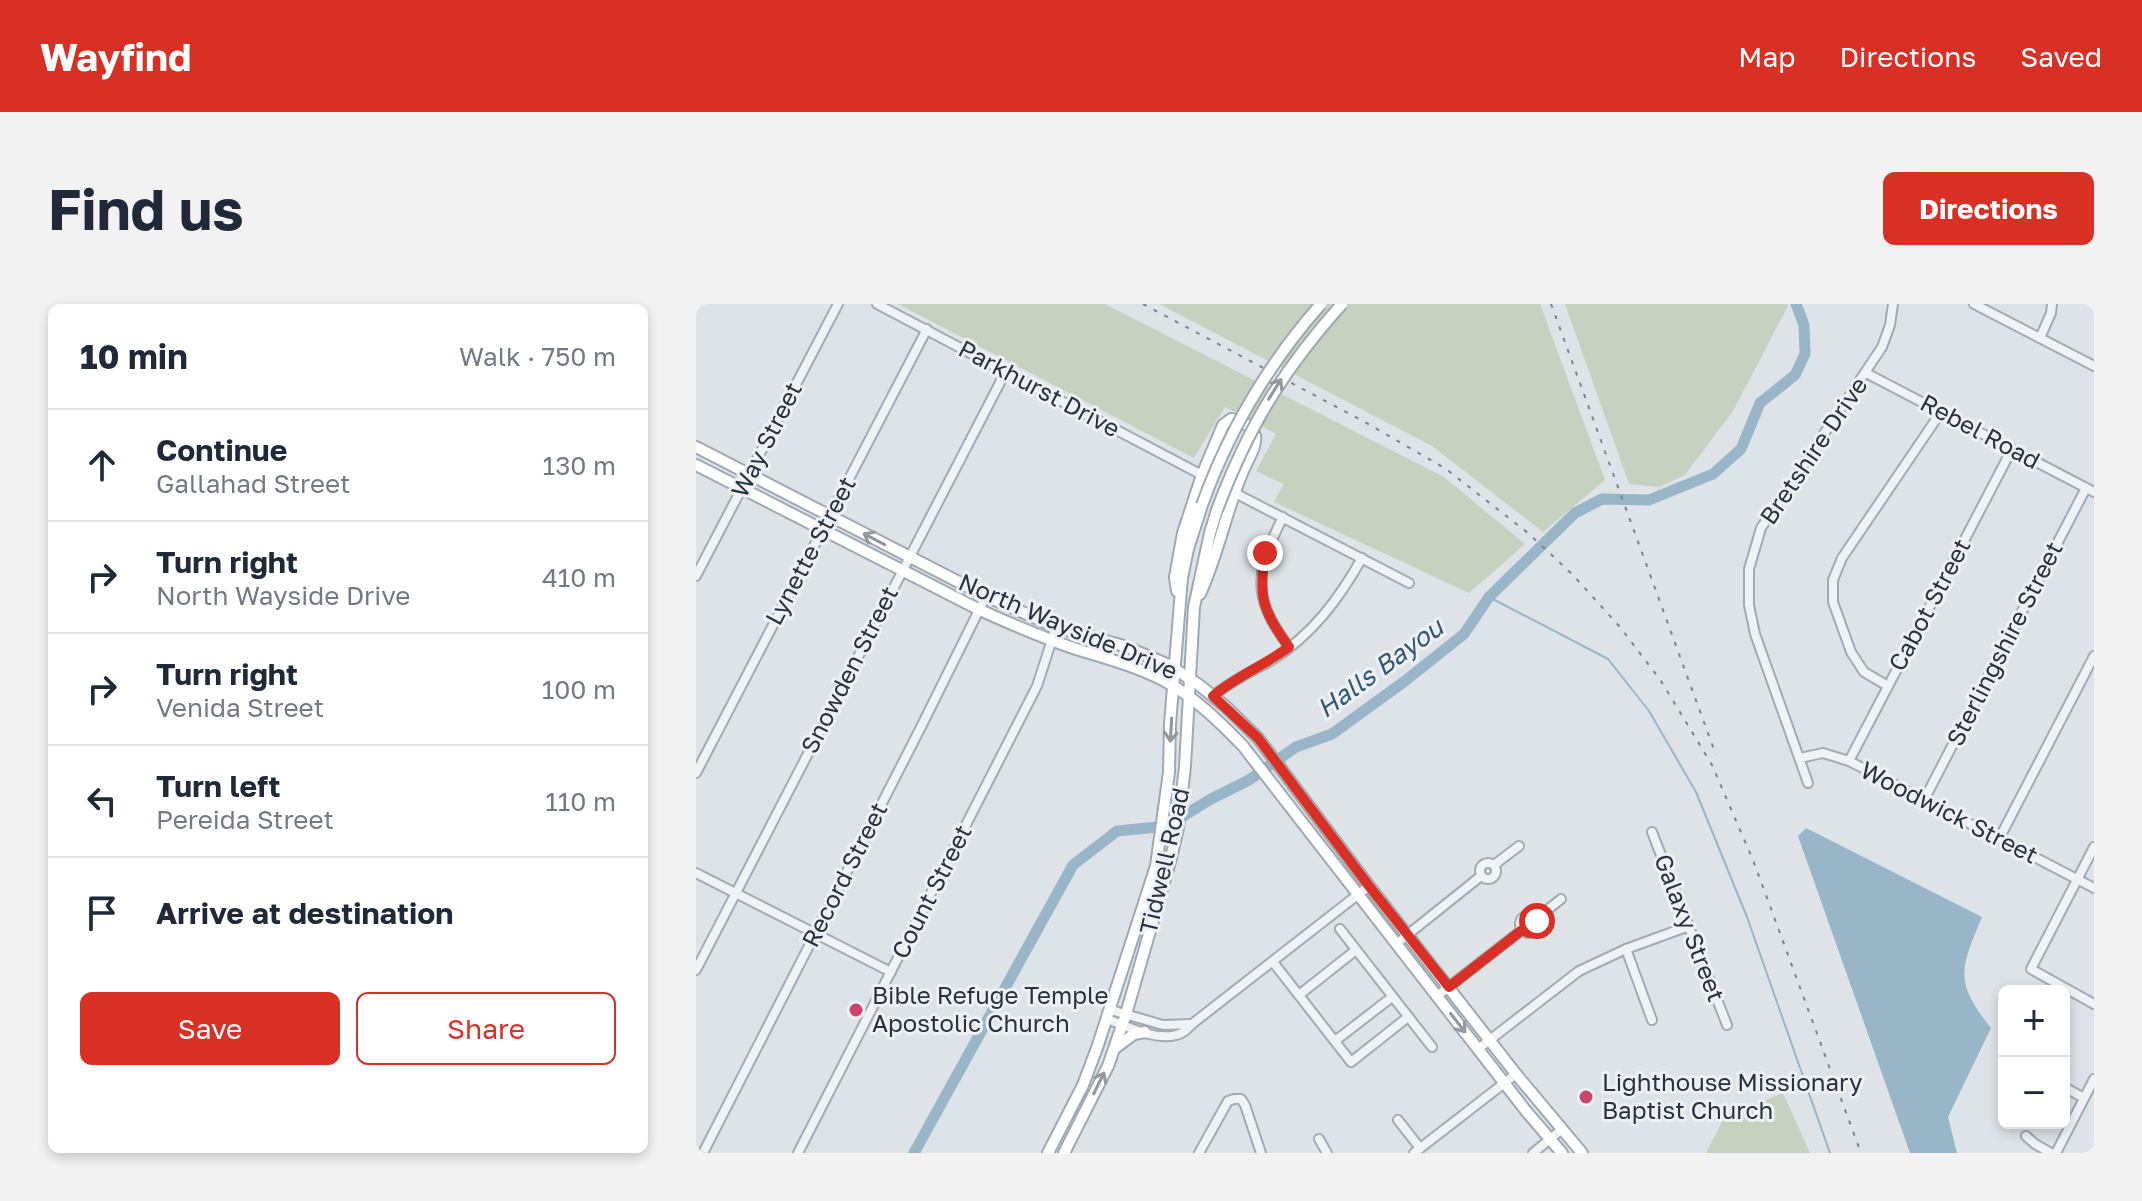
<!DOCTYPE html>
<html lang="en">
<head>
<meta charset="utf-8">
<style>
  :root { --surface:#fff; --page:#f2f2f3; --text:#1f2937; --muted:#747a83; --line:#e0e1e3; --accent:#d93025 }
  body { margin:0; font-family:"Golos Text",sans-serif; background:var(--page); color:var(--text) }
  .controls { position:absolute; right:24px; bottom:24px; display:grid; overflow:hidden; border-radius:12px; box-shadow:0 4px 12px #0003 }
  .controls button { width:72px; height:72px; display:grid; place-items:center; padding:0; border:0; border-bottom:2px solid var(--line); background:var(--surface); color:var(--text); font:40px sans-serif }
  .stop { position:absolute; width:24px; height:24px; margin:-18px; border:6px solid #d93025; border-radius:50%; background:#fff }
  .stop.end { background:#d93025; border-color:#fff; box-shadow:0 2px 8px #0008 }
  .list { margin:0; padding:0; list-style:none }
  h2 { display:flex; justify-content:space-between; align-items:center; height:104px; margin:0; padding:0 32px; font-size:34px }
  h2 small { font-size:26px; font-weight:400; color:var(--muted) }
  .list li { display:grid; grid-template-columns:52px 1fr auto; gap:24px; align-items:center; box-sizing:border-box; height:112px; padding:0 32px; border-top:2px solid var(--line) }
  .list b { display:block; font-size:30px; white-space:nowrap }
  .list p { margin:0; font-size:26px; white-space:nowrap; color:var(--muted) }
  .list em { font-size:26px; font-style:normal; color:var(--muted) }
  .actions { display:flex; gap:16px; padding:24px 32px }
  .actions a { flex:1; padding:18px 0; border:2px solid var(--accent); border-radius:12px; text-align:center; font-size:28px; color:var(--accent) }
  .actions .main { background:var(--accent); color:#fff }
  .icon { flex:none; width:44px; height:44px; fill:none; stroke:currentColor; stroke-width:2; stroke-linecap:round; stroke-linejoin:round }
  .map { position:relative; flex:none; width:1398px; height:849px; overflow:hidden; border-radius:12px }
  header { display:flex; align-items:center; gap:48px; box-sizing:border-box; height:112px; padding:0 40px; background:var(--accent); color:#fff }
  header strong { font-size:38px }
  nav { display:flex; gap:44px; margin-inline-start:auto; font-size:28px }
  .intro { display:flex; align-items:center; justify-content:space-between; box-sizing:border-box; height:192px; padding:0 48px }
  h1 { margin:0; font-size:56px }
  .button { padding:20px 36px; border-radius:12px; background:var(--accent); color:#fff; font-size:28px; font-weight:700 }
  main { display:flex; gap:48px; padding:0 48px }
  aside { flex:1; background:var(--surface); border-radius:12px; box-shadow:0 4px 12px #0003 }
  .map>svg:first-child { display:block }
</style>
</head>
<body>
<header>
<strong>Wayfind</strong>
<nav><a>Map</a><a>Directions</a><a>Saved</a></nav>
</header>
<div class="intro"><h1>Find us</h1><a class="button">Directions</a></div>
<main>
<aside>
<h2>10 min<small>Walk · 750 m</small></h2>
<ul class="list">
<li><svg class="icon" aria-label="ahead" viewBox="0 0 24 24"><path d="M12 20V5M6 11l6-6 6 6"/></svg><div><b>Continue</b><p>Gallahad Street</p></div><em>130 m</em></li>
<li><svg class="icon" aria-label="right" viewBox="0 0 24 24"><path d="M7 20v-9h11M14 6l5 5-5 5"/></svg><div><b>Turn right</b><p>North Wayside Drive</p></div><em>410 m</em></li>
<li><svg class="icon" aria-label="right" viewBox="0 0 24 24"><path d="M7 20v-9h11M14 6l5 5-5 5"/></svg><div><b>Turn right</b><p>Venida Street</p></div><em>100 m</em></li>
<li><svg class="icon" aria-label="left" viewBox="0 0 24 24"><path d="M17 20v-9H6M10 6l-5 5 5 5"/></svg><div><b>Turn left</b><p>Pereida Street</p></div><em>110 m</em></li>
<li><svg class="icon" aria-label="arrive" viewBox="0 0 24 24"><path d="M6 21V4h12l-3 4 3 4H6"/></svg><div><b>Arrive at destination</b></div></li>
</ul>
<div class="actions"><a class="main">Save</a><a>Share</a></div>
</aside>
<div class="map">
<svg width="1398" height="849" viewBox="0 0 1398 849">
  <rect width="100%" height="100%" fill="#dee3e7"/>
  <g fill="#c6d1bf">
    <path d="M202,0H409L748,173L829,240L773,289L578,198L588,180L560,167L580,130L529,103L498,154Z"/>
    <path d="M463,0H844L909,176L847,228L736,142Z"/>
    <path d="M869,0H1091L1092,2L1037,107L989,171L963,183L933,180Z"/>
    <path d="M1087,789L1114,849H1010L1029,812Z"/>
  </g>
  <path fill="#98b6c7" d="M1110,524L1286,613C1264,665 1258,678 1295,724L1252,813L1261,849H1214L1102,532Z"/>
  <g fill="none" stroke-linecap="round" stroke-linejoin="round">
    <path stroke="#98b6c7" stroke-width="2" d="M793,293L912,355L953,407L1000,488L1051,613L1134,849"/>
    <path stroke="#98b6c7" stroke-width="11" d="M218,849L377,561L421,527L471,522L515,495L553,476L600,443L636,430L709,377L768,330L793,293L879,209L906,195L953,196L1017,170L1045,145L1064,99L1099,71L1109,50L1108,21L1100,0"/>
    <defs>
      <g id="minor">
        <path d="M181,0L506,171"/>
        <path d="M1278,0L1398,62"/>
        <path d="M1344,34L1355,9L1356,0"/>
        <path d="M1170,69L1398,188"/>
        <path d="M539,189L713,279"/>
        <path d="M587,213C559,268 555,292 593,343"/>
        <path d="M0,272L142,0"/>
        <path d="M1192,382L1168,368L1155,348L1137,298V276L1146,254L1245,108"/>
        <path d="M517,392C535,377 555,368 576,356C616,331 643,295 666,254"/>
        <path d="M1104,454L1127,449L1153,457L1398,584"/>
        <path d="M1153,457L1316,145"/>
        <path d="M0,469L231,25"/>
        <path d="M1112,479L1059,330L1053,301V265L1065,224L1186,43L1194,21L1197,0"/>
        <path d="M1228,496L1390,184"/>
        <path d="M956,528L1031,721"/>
        <path d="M1303,535L1398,352"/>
        <path d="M1398,543L1335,665L1398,700"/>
        <circle cx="792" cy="567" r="8"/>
        <path d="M798,561L823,542"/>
        <path d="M0,569L195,668"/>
        <circle cx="833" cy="620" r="9"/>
        <path d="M840,615L865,595"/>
        <path d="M644,625L736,743"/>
        <path d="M700,640L785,572"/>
        <path d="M930,645L956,716"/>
        <path d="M577,658L655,758L712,713"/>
        <path d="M0,666L310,67"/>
        <path d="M603,691L660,646"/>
        <path d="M741,692L826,626"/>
        <path d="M415,706L467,721L496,720"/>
        <path d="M411,715C431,722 459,737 480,731C487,730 491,725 496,720L673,582"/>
        <path d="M639,737L696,693"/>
        <path d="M782,745L883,667L930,645L993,622"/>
        <path d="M1368,783L1388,794"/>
        <path d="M702,816L724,844"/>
        <path d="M1330,832L1339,840L1355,849"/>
        <path d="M623,835L631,849"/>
        <path d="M7,849L225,423L290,292"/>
        <path d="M102,849L341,382L360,323"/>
        <path d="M503,849L532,797L538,795H545L549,801L565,849"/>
        <path d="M718,849L820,770"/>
        <path d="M837,849L865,826"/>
        <path d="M1360,849L1398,775"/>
      </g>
      <g id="major">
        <path d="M0,143L290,292L360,323L428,342L473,361L503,381L529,402L562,434L673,582L820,770L886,849"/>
        <path d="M0,161L284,306C315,320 347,334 380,345C410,354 439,362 467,376C497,392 523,417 547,442L830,807L866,849"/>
        <path d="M481,287L479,273L487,229L506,171L527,121L535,115C545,117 556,121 559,132C561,142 551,157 547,167C530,207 522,251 504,290"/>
        <path d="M419,744L438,730L449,728"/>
        <path d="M352,849L387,781L401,744L460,562L473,468L474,420L486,274L492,245L506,201"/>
        <path d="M368,849L412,762L430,710L475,554L482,524L489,462L498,303L514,229L521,206"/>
      </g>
    </defs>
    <use href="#minor" stroke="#a3aab1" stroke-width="12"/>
    <use href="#major" stroke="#9da9b3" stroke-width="14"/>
    <use href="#minor" stroke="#f0f3f6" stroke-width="8"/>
    <use href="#major" stroke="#fff" stroke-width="10"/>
    <g stroke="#778490" stroke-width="2" stroke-dasharray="4 8" stroke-linecap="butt">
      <path d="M447,0L667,117L750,165L832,229L876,270L924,323L965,377L1016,461L1057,556L1165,849"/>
      <path d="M855,0L1020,451"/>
    </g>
    <defs>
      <g id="major-bridge">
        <path d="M506,201C533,126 572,60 625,0"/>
        <path d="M521,206C552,123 587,66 646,0"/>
      </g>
    </defs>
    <use href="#major-bridge" stroke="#9da9b3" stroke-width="14" stroke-linecap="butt"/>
    <use href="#major-bridge" stroke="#fff" stroke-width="10"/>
  </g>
  <defs><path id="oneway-shaft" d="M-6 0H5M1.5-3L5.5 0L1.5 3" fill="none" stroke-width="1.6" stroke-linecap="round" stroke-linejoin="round" transform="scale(2)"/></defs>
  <g stroke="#93989e">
    <use href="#oneway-shaft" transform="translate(579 85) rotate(-58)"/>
    <use href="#oneway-shaft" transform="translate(178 235) rotate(-152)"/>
    <use href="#oneway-shaft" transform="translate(475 426) rotate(93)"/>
    <use href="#oneway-shaft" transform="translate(762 719) rotate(52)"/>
    <use href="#oneway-shaft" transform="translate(403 779) rotate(-64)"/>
  </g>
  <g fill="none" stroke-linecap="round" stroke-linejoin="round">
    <path stroke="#d93025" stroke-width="10" d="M569,249C562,293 567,308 593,343C569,361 541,372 517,392L562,434L673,582L753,683L826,626L833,629C839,628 842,624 841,617"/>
  </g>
  <g fill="#cc436b" stroke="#edf1f5" stroke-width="3">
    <circle cx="160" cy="706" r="8"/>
    <circle cx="890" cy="793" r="8"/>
  </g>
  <g text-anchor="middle" stroke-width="6" stroke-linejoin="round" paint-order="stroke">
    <g font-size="24" fill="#27323e" stroke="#edf1f5">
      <text transform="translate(343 85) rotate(28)" y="8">Parkhurst Drive</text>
      <text transform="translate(1284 128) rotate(28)" y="8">Rebel Road</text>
      <text transform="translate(71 136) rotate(-63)" y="8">Way Street</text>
      <text transform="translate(1118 147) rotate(-56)" y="8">Bretshire Drive</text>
      <text transform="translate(115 247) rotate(-62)" y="8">Lynette Street</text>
      <text transform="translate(1234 301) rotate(-62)" y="8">Cabot Street</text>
      <text transform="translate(372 323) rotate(23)" y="8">North Wayside Drive</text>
      <text transform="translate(1309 340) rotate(-63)" y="8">Sterlingshire Street</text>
      <text transform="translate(154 366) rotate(-63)" y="8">Snowden Street</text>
      <text transform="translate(1253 509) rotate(27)" y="8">Woodwick Street</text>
      <text transform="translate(469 557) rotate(-77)" y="8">Tidwell Road</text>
      <text transform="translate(149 571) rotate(-63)" y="8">Record Street</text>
      <text transform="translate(236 588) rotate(-63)" y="8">Count Street</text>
      <text transform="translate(993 624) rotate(69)" y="8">Galaxy Street</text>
    </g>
    <g font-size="24" fill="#27323e" stroke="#edf1f5" text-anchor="start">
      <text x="176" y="700">Bible Refuge Temple<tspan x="176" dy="28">Apostolic Church</tspan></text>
      <text x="906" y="787">Lighthouse Missionary<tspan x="906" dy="28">Baptist Church</tspan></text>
    </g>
    <g font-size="26" font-style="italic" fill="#325771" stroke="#edf1f5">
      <text transform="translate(684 364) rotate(-36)" y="9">Halls Bayou</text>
    </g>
  </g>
</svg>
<div class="controls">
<button>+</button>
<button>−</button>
</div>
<div class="stop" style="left:841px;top:617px"></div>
<div class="stop end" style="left:569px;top:249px"></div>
</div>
</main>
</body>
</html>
